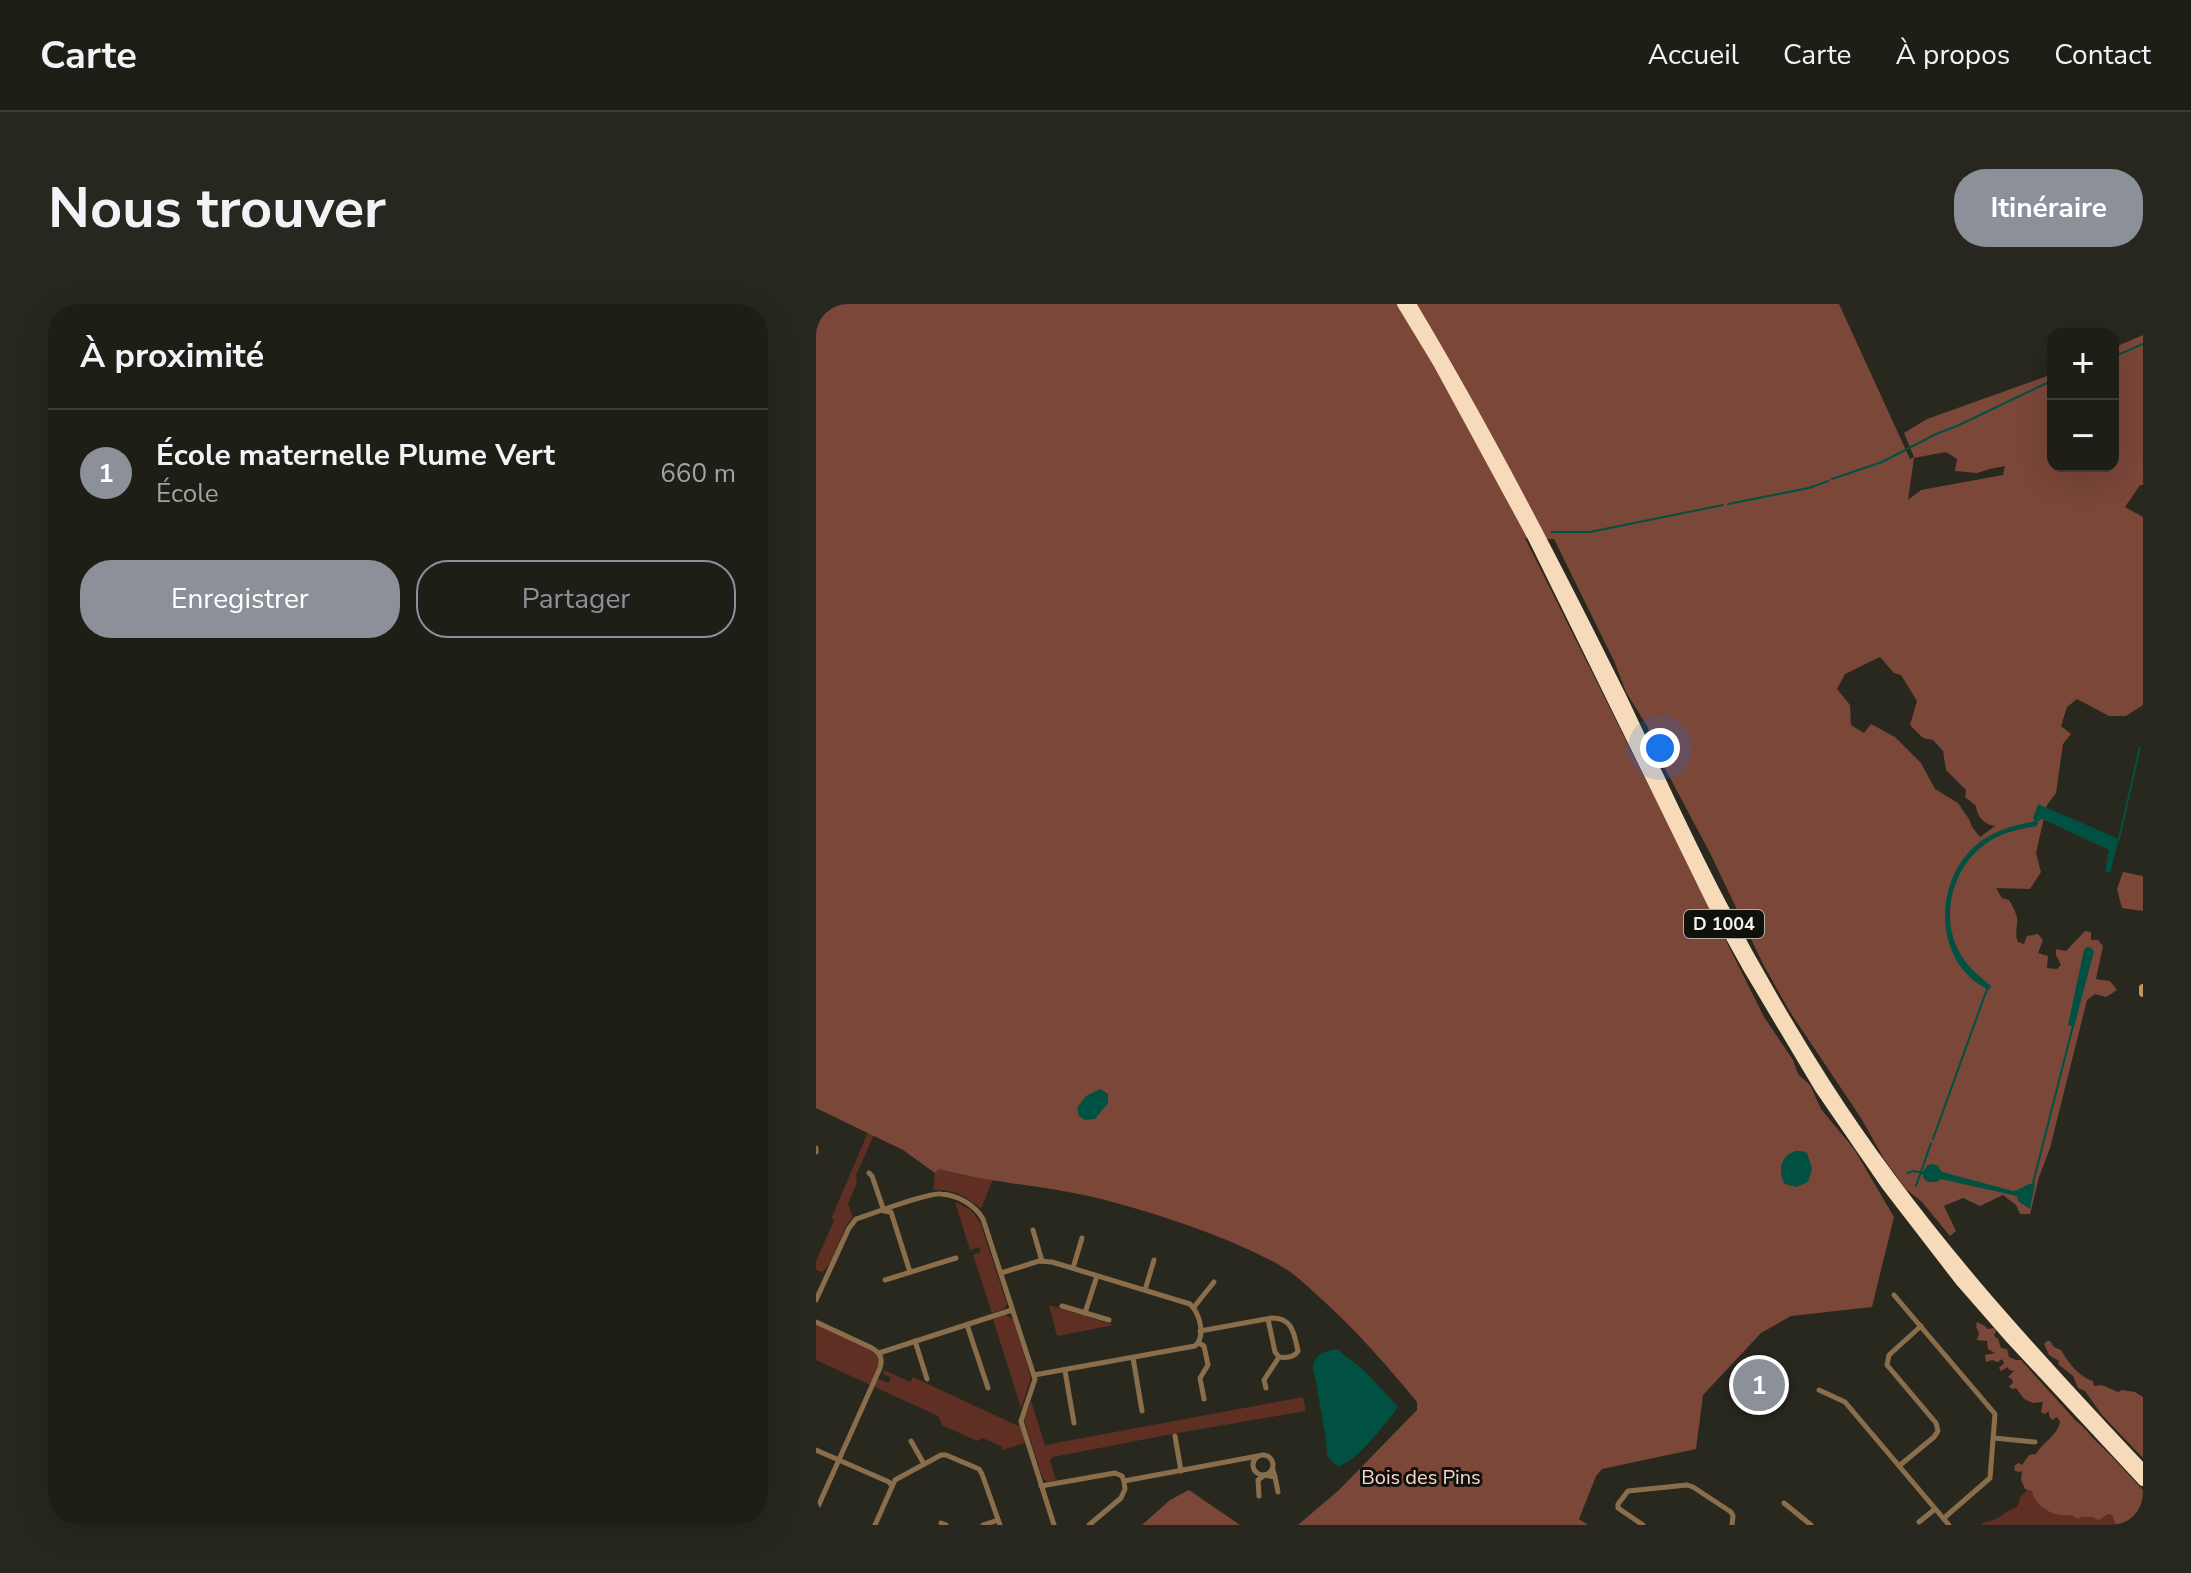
<!DOCTYPE html>
<html lang="fr">
<head>
<meta charset="utf-8">
<style>
  :root { --surface:#1f1e16; --page:#27271f; --text:#f1f3f6; --muted:#a1a2a1; --line:#3c3c35; --accent:#8c9099 }
  body { margin:0; font-family:"Nunito Sans",sans-serif; background:var(--page); color:var(--text) }
  .controls { position:absolute; right:24px; top:24px; display:grid; overflow:hidden; border-radius:16px; box-shadow:0 8px 32px #0002 }
  .controls button { width:72px; height:72px; display:grid; place-items:center; padding:0; border:0; border-bottom:2px solid var(--line); background:var(--surface); color:var(--text); font:40px sans-serif }
  .you { position:absolute; left:844px; top:444px; width:28px; height:28px; margin:-20px; border:6px solid #fff; border-radius:50%; background:#1a73e8; box-shadow:0 0 0 12px #1a73e833 }
  .badge { display:grid; place-items:center; width:52px; height:52px; border-radius:50%; background:var(--accent); color:#fff; font-size:26px; font-weight:700 }
  .pin { position:absolute; translate:-50% -50%; border:4px solid #fff; box-shadow:0 2px 8px #0006 }
  .list { margin:0; padding:0; list-style:none }
  h2 { display:flex; justify-content:space-between; align-items:center; height:104px; margin:0; padding:0 32px; font-size:34px }
  h2 small { font-size:26px; font-weight:400; color:var(--muted) }
  .list li { display:grid; grid-template-columns:52px 1fr auto; gap:24px; align-items:center; box-sizing:border-box; height:128px; padding:0 32px; border-top:2px solid var(--line) }
  .list b { display:block; font-size:30px; white-space:nowrap }
  .list p { margin:0; font-size:26px; white-space:nowrap; color:var(--muted) }
  .list em { font-size:26px; font-style:normal; color:var(--muted) }
  .actions { display:flex; gap:16px; padding:24px 32px }
  .actions a { flex:1; padding:18px 0; border:2px solid var(--accent); border-radius:32px; text-align:center; font-size:28px; color:var(--accent) }
  .actions .main { background:var(--accent); color:#fff }
  .map { position:relative; flex:none; width:1327px; height:1221px; overflow:hidden; border-radius:32px }
  header { display:flex; align-items:center; gap:48px; box-sizing:border-box; height:112px; padding:0 40px; background:var(--surface); border-bottom:2px solid var(--line) }
  header strong { font-size:38px }
  nav { display:flex; gap:44px; margin-inline-start:auto; font-size:28px }
  .intro { display:flex; align-items:center; justify-content:space-between; box-sizing:border-box; height:192px; padding:0 48px }
  h1 { margin:0; font-size:56px }
  .button { padding:20px 36px; border-radius:32px; background:var(--accent); color:#fff; font-size:28px; font-weight:700 }
  main { display:flex; gap:48px; padding:0 48px }
  aside { flex:1; background:var(--surface); border-radius:32px; box-shadow:0 8px 32px #0002 }
  .map>svg:first-child { display:block }
</style>
</head>
<body>
<header>
<strong>Carte</strong>
<nav><a>Accueil</a><a>Carte</a><a>À propos</a><a>Contact</a></nav>
</header>
<div class="intro"><h1>Nous trouver</h1><a class="button">Itinéraire</a></div>
<main>
<aside>
<h2>À proximité<small></small></h2>
<ul class="list">
<li><span class="badge">1</span><div><b>École maternelle Plume Vert</b><p>École</p></div><em>660 m</em></li>
</ul>
<div class="actions"><a class="main">Enregistrer</a><a>Partager</a></div>
</aside>
<div class="map">
<svg width="1327" height="1221" viewBox="0 0 1327 1221">
  <rect width="100%" height="100%" fill="#29281e"/>
  <g fill="#5e2f22">
    <path d="M52,828L58,831L40,871L41,878L32,900L37,913C23,927 21,958 6,968L0,966V957L18,917L16,913Z"/>
    <path d="M123,865L150,872L177,875L165,905C153,893 134,884 117,886L119,869Z"/>
    <path d="M139,898L155,906L164,918L189,994L191,1000L188,1005L176,1009L157,951L165,948L163,943L154,946Z"/>
    <path d="M233,1001L298,1021L241,1032Z"/>
    <path d="M190,1011L197,1016L215,1074L205,1104L177,1015Z"/>
    <path d="M0,1018L56,1044L65,1053L60,1074L73,1079L75,1074L67,1070L68,1066L94,1078L97,1073L202,1122L205,1117L211,1138L187,1146L185,1142L167,1134L161,1137L126,1121L122,1112L0,1056Z"/>
    <path d="M487,1093L490,1107L356,1130L237,1153L234,1156L240,1176L232,1178L227,1175L208,1116L215,1097L229,1141Z"/>
    <path d="M1213,1185L1327,1216V1221H1165L1168,1218C1183,1217 1187,1208 1201,1203L1205,1192Z"/>
  </g>
  <g fill="#7a4739" fill-rule="evenodd">
    <path d="M0,0H1023L1094,155L1098,153L1088,129L1111,115L1237,70V162H1297V44L1327,31V181H1324L1309,203L1327,213V401L1310,412H1293L1261,395L1251,403L1245,422L1255,430L1247,440L1240,489L1231,501L1225,527L1220,549L1225,568L1214,585L1180,584L1186,594L1193,596C1196,601 1200,608 1201,614C1202,623 1198,628 1202,638L1208,640L1211,632L1222,630L1227,636L1222,649L1232,652L1231,664L1241,665L1245,661L1240,651V645L1250,647L1269,627L1275,628V636H1282L1287,642L1280,675L1294,677L1301,686L1290,693L1279,690L1271,696L1234,844L1223,873L1214,910H1204L1200,901L1187,891L1164,902L1147,894L1128,902L1140,927L1134,932L1106,898L1090,885L1068,855L1045,814L974,708L947,660L894,549L846,459L831,422L810,388L798,357L738,235L709,234L948,713L977,756L982,770L994,781L1005,805L1038,845L1078,913L1056,1003L975,1012L945,1029L887,1091L880,1145L786,1165L780,1172L763,1215L772,1221H482L523,1186L601,1106V1098C570,1060 538,1024 501,991C492,983 483,974 473,967C455,955 433,946 413,937C366,918 317,902 268,891C220,881 170,878 123,865L119,869L87,846L0,804ZM1130,148L1141,155L1139,167L1161,169L1174,165L1189,162L1187,171L1105,186L1092,196L1098,154ZM1064,353L1078,369L1085,371L1101,397L1094,421L1107,434L1117,436L1127,447L1130,466L1150,486L1149,493L1160,502C1161,512 1168,521 1179,522L1164,533L1156,523L1153,515L1142,499L1119,485L1105,459L1079,433L1055,420L1048,429L1035,421L1034,401L1021,385L1029,370Z"/>
    <path d="M1307,568L1327,572V607L1306,604L1301,585Z"/>
    <path d="M1161,1018L1169,1022L1171,1025L1178,1024L1180,1027L1178,1032L1182,1035L1185,1044L1191,1045L1193,1053L1200,1056H1205L1260,1117C1270,1124 1274,1132 1282,1139C1297,1153 1311,1169 1327,1186V1221H1300L1296,1211L1292,1210L1283,1216L1276,1213H1264L1262,1215L1255,1211C1239,1214 1219,1203 1216,1187L1209,1185L1205,1176L1206,1167L1202,1168L1198,1166L1199,1161L1203,1159L1206,1161L1213,1151L1220,1150C1228,1137 1240,1133 1244,1118L1241,1113L1236,1116L1233,1112V1107L1229,1110L1225,1108L1227,1098L1217,1099L1208,1095L1200,1084L1196,1085L1193,1082L1197,1079L1196,1075L1192,1073L1198,1067L1193,1066L1192,1063L1185,1067L1183,1064L1188,1059L1186,1055L1182,1058L1176,1056L1170,1058L1169,1051L1179,1049L1172,1045L1171,1037L1161,1036L1163,1029L1160,1023Z"/>
    <path d="M1231,1037H1234L1238,1043L1245,1046C1251,1057 1263,1073 1277,1077L1278,1082L1286,1081L1302,1088L1306,1086L1319,1088L1327,1093V1154L1286,1111L1269,1087L1262,1084L1257,1072L1242,1060L1243,1057L1233,1051L1228,1040Z"/>
    <path d="M373,1186L424,1221H326L354,1196Z"/>
  </g>
  <g fill="#005142">
    <path d="M1222,500L1303,535L1294,569L1289,567L1293,546L1226,515L1222,517L1221,522C1206,525 1192,527 1179,534C1138,555 1121,612 1145,651C1152,663 1164,673 1175,682L1173,686C1120,661 1117,587 1153,548C1171,528 1195,522 1219,517L1217,514Z"/>
    <path d="M1271,643H1274L1278,647L1258,723L1252,721L1268,646Z"/>
    <path d="M284,785L292,790V799L279,815L269,816L263,812L261,804L270,792Z"/>
    <path d="M979,847H985L991,849L996,865L992,878L980,883L969,880C961,867 965,852 979,847Z"/>
    <path d="M1117,860L1122,862L1126,868L1197,887C1205,886 1211,879 1219,879L1214,905L1202,897L1201,892L1125,875L1121,878H1112L1108,875L1106,869L1112,861Z"/>
    <path d="M521,1045L550,1068L581,1102L579,1108C562,1127 547,1151 524,1162L519,1161L511,1151L510,1134L497,1063C498,1050 510,1047 521,1045Z"/>
  </g>
  <g fill="none" stroke-linecap="round" stroke-linejoin="round">
    <g stroke="#005142" stroke-width="2">
      <path d="M1297,53L1327,40"/>
      <path d="M1016,175L1066,158L1120,130L1141,122L1237,76"/>
      <path d="M912,200L993,184L1012,177"/>
      <path d="M736,228H774L907,201"/>
      <path d="M1303,535L1324,443"/>
      <path d="M1117,835L1171,685"/>
      <path d="M1091,869L1098,867L1106,869"/>
      <path d="M1217,879L1257,722"/>
      <path d="M1100,882L1115,839"/>
    </g>
    <g stroke="#8a6e4c" stroke-width="5">
      <path d="M0,844V848"/>
      <path d="M53,869L56,872L68,907L75,908L94,968"/>
      <path d="M217,926L226,957"/>
      <path d="M257,964L266,934"/>
      <path d="M185,969L223,957L236,958L374,1000C384,1010 390,1032 379,1042L218,1071"/>
      <path d="M69,976L140,954"/>
      <path d="M329,986L338,956"/>
      <path d="M1078,991L1179,1110L1174,1174L1128,1214"/>
      <path d="M0,996L33,924L40,915C56,910 113,888 125,890C142,891 159,901 167,915L219,1075L205,1117L238,1221"/>
      <path d="M246,1002L293,1016"/>
      <path d="M378,1003L398,978"/>
      <path d="M269,1009L281,972"/>
      <path d="M0,1018L56,1044C64,1049 67,1054 64,1064L0,1207"/>
      <path d="M151,1021L172,1084"/>
      <path d="M384,1027L456,1014C477,1014 478,1030 482,1047C478,1054 470,1054 463,1053L459,1048L452,1015"/>
      <path d="M99,1037L111,1075"/>
      <path d="M383,1039L388,1042L392,1061L384,1074L388,1095"/>
      <path d="M63,1049L196,1006"/>
      <path d="M317,1054L326,1107"/>
      <path d="M249,1067L258,1119"/>
      <path d="M450,1084L448,1076L463,1053"/>
      <path d="M1003,1086L1029,1098L1133,1221"/>
      <path d="M359,1132L365,1167"/>
      <path d="M1178,1134L1219,1138"/>
      <path d="M95,1137L108,1160"/>
      <path d="M0,1146L73,1178L76,1182"/>
      <circle cx="447" cy="1161" r="10"/>
      <path d="M1083,1162L1118,1133L1122,1127L1120,1119L1071,1061L1073,1051L1105,1022"/>
      <path d="M459,1173L462,1188"/>
      <path d="M225,1182L299,1169L306,1172L308,1177L442,1152"/>
      <path d="M443,1192L442,1176L449,1171L459,1173L457,1166"/>
      <path d="M968,1199L995,1221"/>
      <path d="M1103,1218L1119,1205"/>
      <path d="M125,1219L130,1221"/>
      <path d="M59,1221L79,1176L125,1151H130L163,1165L166,1170L184,1221"/>
      <path d="M167,1221L182,1216"/>
      <path d="M273,1221L305,1194L309,1185L308,1178"/>
      <path d="M827,1221L802,1204V1200L812,1187L871,1181L877,1183L915,1208L917,1212L916,1221"/>
    </g>
    <path stroke="#c3965e" stroke-width="8" d="M1327,684V689"/>
    <g stroke="#f6dab9" stroke-width="10">
      <path d="M586,0L623,61L717,234L897,601L933,666L1004,785L1070,881L1144,977L1193,1033L1327,1177"/>
      <path d="M595,0C671,127 739,259 805,392C838,461 869,531 905,599C937,660 972,721 1009,779C1101,923 1211,1042 1327,1165"/>
    </g>
  </g>
  <g text-anchor="middle" stroke-width="6" stroke-linejoin="round" paint-order="stroke">
    <rect fill="#11110c" stroke="#afafa9" stroke-width="2" x="868" y="606" width="80" height="28" rx="6"/>
    <g font-size="18" font-weight="bold" fill="#f3f3ec">
      <text x="908" y="626">D 1004</text>
    </g>
    <g font-size="20" fill="#fad7cd" stroke="#11110c">
      <text x="605" y="1180">Bois des Pins</text>
    </g>
  </g>
</svg>
<div class="controls">
<button>+</button>
<button>−</button>
</div>
<div class="you"></div>
<div class="pin badge" style="left:943px;top:1081px">1</div>
</div>
</main>
</body>
</html>
